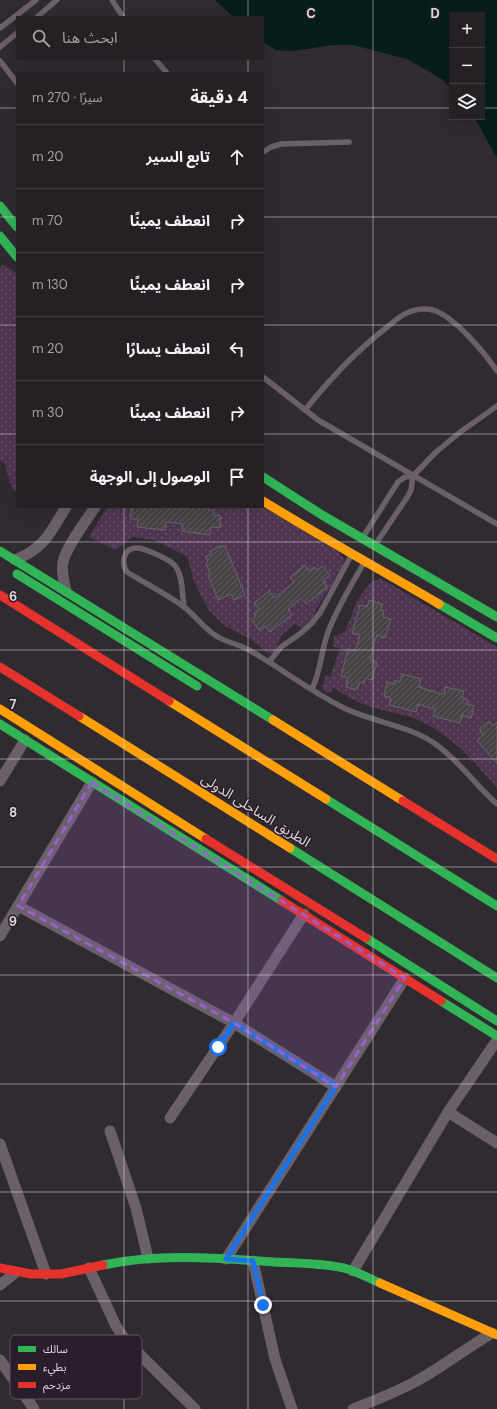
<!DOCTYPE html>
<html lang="ar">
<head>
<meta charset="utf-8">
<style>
  :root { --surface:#242024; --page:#2c282c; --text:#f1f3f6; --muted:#a3a3a6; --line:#413e41 }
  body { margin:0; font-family:"DM Sans","Noto Sans Arabic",sans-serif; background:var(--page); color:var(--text); direction:rtl }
  .controls { position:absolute; right:12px; top:12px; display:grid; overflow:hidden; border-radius:0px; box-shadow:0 4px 16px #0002 }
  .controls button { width:36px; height:36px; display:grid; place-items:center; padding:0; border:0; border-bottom:1px solid var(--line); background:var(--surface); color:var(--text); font:20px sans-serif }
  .stop { position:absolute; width:12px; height:12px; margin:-9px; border:3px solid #1a73e8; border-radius:50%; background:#fff }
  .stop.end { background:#1a73e8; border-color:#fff; box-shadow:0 1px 4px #0008 }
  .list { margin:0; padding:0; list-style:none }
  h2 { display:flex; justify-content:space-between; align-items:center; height:52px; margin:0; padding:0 16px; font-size:17px }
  h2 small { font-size:13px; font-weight:400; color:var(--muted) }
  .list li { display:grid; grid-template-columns:26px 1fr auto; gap:12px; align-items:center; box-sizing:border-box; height:64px; padding:0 16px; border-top:1px solid var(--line) }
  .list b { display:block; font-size:15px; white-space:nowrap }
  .list em { font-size:13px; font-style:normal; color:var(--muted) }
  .icon { flex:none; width:22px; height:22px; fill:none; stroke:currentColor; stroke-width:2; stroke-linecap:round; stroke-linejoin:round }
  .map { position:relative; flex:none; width:497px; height:1409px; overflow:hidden; direction:ltr }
  .search { position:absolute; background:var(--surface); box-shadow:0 4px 16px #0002; left:16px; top:16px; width:248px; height:44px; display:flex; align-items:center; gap:10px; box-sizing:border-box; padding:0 14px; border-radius:0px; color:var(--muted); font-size:15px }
  .panel { position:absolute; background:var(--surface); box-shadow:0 4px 16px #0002; left:16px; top:72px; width:248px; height:436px; border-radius:0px; direction:rtl }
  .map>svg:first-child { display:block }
</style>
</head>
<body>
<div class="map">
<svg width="497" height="1409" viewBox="0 0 497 1409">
  <defs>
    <pattern id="grass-dots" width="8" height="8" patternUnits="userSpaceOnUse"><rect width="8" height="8" fill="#503551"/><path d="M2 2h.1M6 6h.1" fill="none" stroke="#69526a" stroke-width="1.8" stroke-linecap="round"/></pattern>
    <pattern id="building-hatch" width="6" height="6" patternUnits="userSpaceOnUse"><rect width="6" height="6" fill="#464246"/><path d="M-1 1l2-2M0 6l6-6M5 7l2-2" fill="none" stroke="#605d60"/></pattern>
  </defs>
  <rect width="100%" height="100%" fill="#302b30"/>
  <g fill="url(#grass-dots)">
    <path d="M3,265L17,273V492L13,490L8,477L5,464L0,461V268Z"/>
    <path d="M107,507H263L337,551L344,559L341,571L316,609L312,623L303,629L295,624L282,635L274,653H268L250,639L225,626L208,609L194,582L187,556L154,540L132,537L116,550L89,537Z"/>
    <path d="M380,578L497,647V788C472,759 450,733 414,718C400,713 386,712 372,707C358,703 346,696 334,688L330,693L325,692L322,687L326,675L330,677L340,649L333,646L334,637L345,631L357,601L370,583Z"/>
  </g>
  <path fill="#051e1c" d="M215,0H497V158L474,117H482V15H452V90L442,79L407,59L353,45H333L293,51L276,50L263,42V17H233Z"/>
  <g fill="url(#building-hatch)" stroke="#6a656a">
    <path d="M132,507L189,508L190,507H209L208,510L214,511V515L221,516L220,528L211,527L210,535L182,531L183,524L166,522L165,530L137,527L138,519H130Z"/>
    <path d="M221,546H225L245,595L234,600L231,594L218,600L208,575L210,574L206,563L208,562L206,556L211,554L210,551Z"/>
    <path d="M305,565L309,571L314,567L317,570L323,566L330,575L323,581L328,587L306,604L301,598L288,609L292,615L270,632L265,626L260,631L251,620L256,616L254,613L259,609L254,603L269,591L274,598L294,582L290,577Z"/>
    <path d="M369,600L382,604L381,610L384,611L383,617L391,619L385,638L377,635L375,641L370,660L377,662L372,680L365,678L364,684L360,682L357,690L346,687L348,678L341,676L348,649L355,651L360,635L352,633L360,605L367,607Z"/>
    <path d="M402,674L421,679L419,687L438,693L444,694L445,687L464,691L462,698L468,700L467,704L474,706L471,718L462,715L460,723L433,716L435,709L427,707L418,704L416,712L389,705L391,698L384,696L387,682L394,684L395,680L400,682Z"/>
    <path d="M489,721L493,726L497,722V764L477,740L483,735L480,731V728Z"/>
  </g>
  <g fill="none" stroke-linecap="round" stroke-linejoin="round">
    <g stroke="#6a606a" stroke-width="5.5">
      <path d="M112,0L123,17"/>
      <path d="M37,17L57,0"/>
      <path d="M0,28L36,0"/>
      <path d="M0,47L17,33"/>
      <path d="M155,59L167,73"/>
      <path d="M0,61L17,83"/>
      <path d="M263,152L271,147L281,144L349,142"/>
      <path d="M263,377L318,420L497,524"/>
      <path d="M305,410C329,380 355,352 386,328C393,322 401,315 409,312C416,309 426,308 433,310C455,317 484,352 497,371"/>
      <path d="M363,537L398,482L405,477L413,476L435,453L459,433L497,406"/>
      <path d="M375,545L408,496L411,490L413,476"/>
      <path d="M184,606C182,594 183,577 176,567C172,560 146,549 138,548C123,547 121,563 127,572C146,584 167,594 184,607C196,616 205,630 218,637C228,643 239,644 249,650C281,668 311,692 344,708C373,722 407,725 434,743C459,760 475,785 497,804"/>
      <path d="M269,662L281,647L301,633L311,624L320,613L352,554"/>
      <path d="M312,689C321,671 321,651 328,632C337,608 352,584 365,561"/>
    </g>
    <g stroke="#6a606a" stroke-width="11">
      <path d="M15,560C45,548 50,533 66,507"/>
      <path d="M66,591C64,581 61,572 63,562C66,547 86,521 95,507"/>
      <path d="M0,781L25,740"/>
      <path d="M18,906L234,1023L336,1087"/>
      <path d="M0,936L92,782"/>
      <path d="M448,1112L497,1143"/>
      <path d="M170,1118L234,1023L304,914"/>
      <path d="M110,1131L136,1208L148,1258"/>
      <path d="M0,1144L46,1274"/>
      <path d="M226,1259L405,978"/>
      <path d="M253,1261L275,1359L292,1409"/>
      <path d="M89,1268L116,1326L126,1341L195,1409"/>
      <path d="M353,1271L448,1112L497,1040"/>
      <path d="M0,1285L16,1272"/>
      <path d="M0,1360L34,1409"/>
      <path d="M353,1409C373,1401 394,1393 413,1383C441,1368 465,1349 492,1333"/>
    </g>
    <g stroke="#30b455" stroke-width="9">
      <path d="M0,206L17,227"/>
      <path d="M0,236L17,257"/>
      <path d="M263,477L322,515L497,617"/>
      <path d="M0,551L273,720"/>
      <path d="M17,574L197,686"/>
      <path d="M439,604L497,638"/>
      <path d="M0,724L282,901"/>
      <path d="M326,799L497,906"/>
      <path d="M290,848L497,978"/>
      <path d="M366,938L497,1021"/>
      <path d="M441,1001L497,1036"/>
      <path d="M103,1265C159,1253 217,1258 274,1262C297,1263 321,1263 344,1268C356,1271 368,1278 380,1283"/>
    </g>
    <g stroke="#ff9f0a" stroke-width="9">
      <path d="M263,501C321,537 381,570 439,604"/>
      <path d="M169,701L326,799"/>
      <path d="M0,709L206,839"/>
      <path d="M79,716L290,848"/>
      <path d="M273,720L403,801"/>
      <path d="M380,1283L497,1335"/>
    </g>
    <g stroke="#e5322d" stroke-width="9">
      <path d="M0,595L169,701"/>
      <path d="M0,667L79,716"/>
      <path d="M403,801L497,859"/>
      <path d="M206,839L366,938"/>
      <path d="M282,901L441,1001"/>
      <path d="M0,1268L31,1274H61L103,1265"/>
    </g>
  </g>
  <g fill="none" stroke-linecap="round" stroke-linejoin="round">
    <path stroke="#1a73e8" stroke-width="5" d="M218,1047L234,1023L336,1086L226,1259L253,1261L263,1305"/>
  </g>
  <path fill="#9960c9" fill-opacity="0.2" stroke="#9960c9" stroke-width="3" stroke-dasharray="8 5" stroke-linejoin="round" d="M92,782L405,978L336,1087L234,1023L18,906Z"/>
  <path fill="none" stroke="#dfd8df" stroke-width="1" stroke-opacity="0.55" d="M124,0V17M248,0V17M373,0V1409M124,59V73M248,59V73M0,108H17M263,108H452M482,108H497M0,217H17M263,217H497M0,325H17M263,325H497M0,434H17M263,434H497M124,507V1409M248,507V1409M0,542H497M0,650H497M0,759H497M0,867H497M0,975H497M0,1084H497M0,1192H497M0,1301H497"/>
  <g text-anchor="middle" stroke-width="3" stroke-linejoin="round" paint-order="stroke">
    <g font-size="14" fill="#dfd8df" stroke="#291e29">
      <text transform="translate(256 810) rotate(32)" y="5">الطريق الساحلى الدولى</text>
    </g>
  </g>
  <rect x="10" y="1335" width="132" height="64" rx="6" fill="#291e29" stroke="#605660" stroke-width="1"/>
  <rect x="18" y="1346" width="18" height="6" fill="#30b455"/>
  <rect x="18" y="1364" width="18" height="6" fill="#ff9f0a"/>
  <rect x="18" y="1382" width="18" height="6" fill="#e5322d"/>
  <g font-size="11" fill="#dfd8df">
    <text x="43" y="1353">سالك</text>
    <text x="43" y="1371">بطيء</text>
    <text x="43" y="1389">مزدحم</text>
  </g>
  <g font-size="13" text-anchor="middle" font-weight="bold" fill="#dfd8df" stroke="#291e29" stroke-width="3" stroke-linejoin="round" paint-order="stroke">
    <text x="311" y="18">C</text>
    <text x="435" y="18">D</text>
    <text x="13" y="601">6</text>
    <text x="13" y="709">7</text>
    <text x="13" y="817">8</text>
    <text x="13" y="926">9</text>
  </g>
</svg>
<div class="controls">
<button>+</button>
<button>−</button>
<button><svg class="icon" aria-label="layers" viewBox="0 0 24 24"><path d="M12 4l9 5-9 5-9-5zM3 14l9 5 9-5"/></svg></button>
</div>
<div class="stop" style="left:218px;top:1047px"></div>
<div class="stop end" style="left:263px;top:1305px"></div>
<div class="search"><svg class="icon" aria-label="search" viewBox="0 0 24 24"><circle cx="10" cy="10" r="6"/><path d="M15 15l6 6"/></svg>ابحث هنا</div>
<section class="panel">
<h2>4 دقيقة<small>سيرًا · 270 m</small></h2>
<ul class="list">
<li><svg class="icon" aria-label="ahead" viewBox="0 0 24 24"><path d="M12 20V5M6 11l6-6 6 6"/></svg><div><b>تابع السير</b></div><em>20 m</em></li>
<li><svg class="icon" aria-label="right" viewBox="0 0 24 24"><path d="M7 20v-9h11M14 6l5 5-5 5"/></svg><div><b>انعطف يمينًا</b></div><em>70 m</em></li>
<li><svg class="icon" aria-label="right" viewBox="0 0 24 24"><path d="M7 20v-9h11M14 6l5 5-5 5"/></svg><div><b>انعطف يمينًا</b></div><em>130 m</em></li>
<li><svg class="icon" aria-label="left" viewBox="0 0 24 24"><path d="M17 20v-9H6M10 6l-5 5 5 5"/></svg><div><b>انعطف يسارًا</b></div><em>20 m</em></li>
<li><svg class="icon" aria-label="right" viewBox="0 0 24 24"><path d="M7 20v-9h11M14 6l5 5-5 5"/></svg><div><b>انعطف يمينًا</b></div><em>30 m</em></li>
<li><svg class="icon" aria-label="arrive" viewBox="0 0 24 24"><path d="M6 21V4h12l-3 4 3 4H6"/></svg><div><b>الوصول إلى الوجهة</b></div></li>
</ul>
</section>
</div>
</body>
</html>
